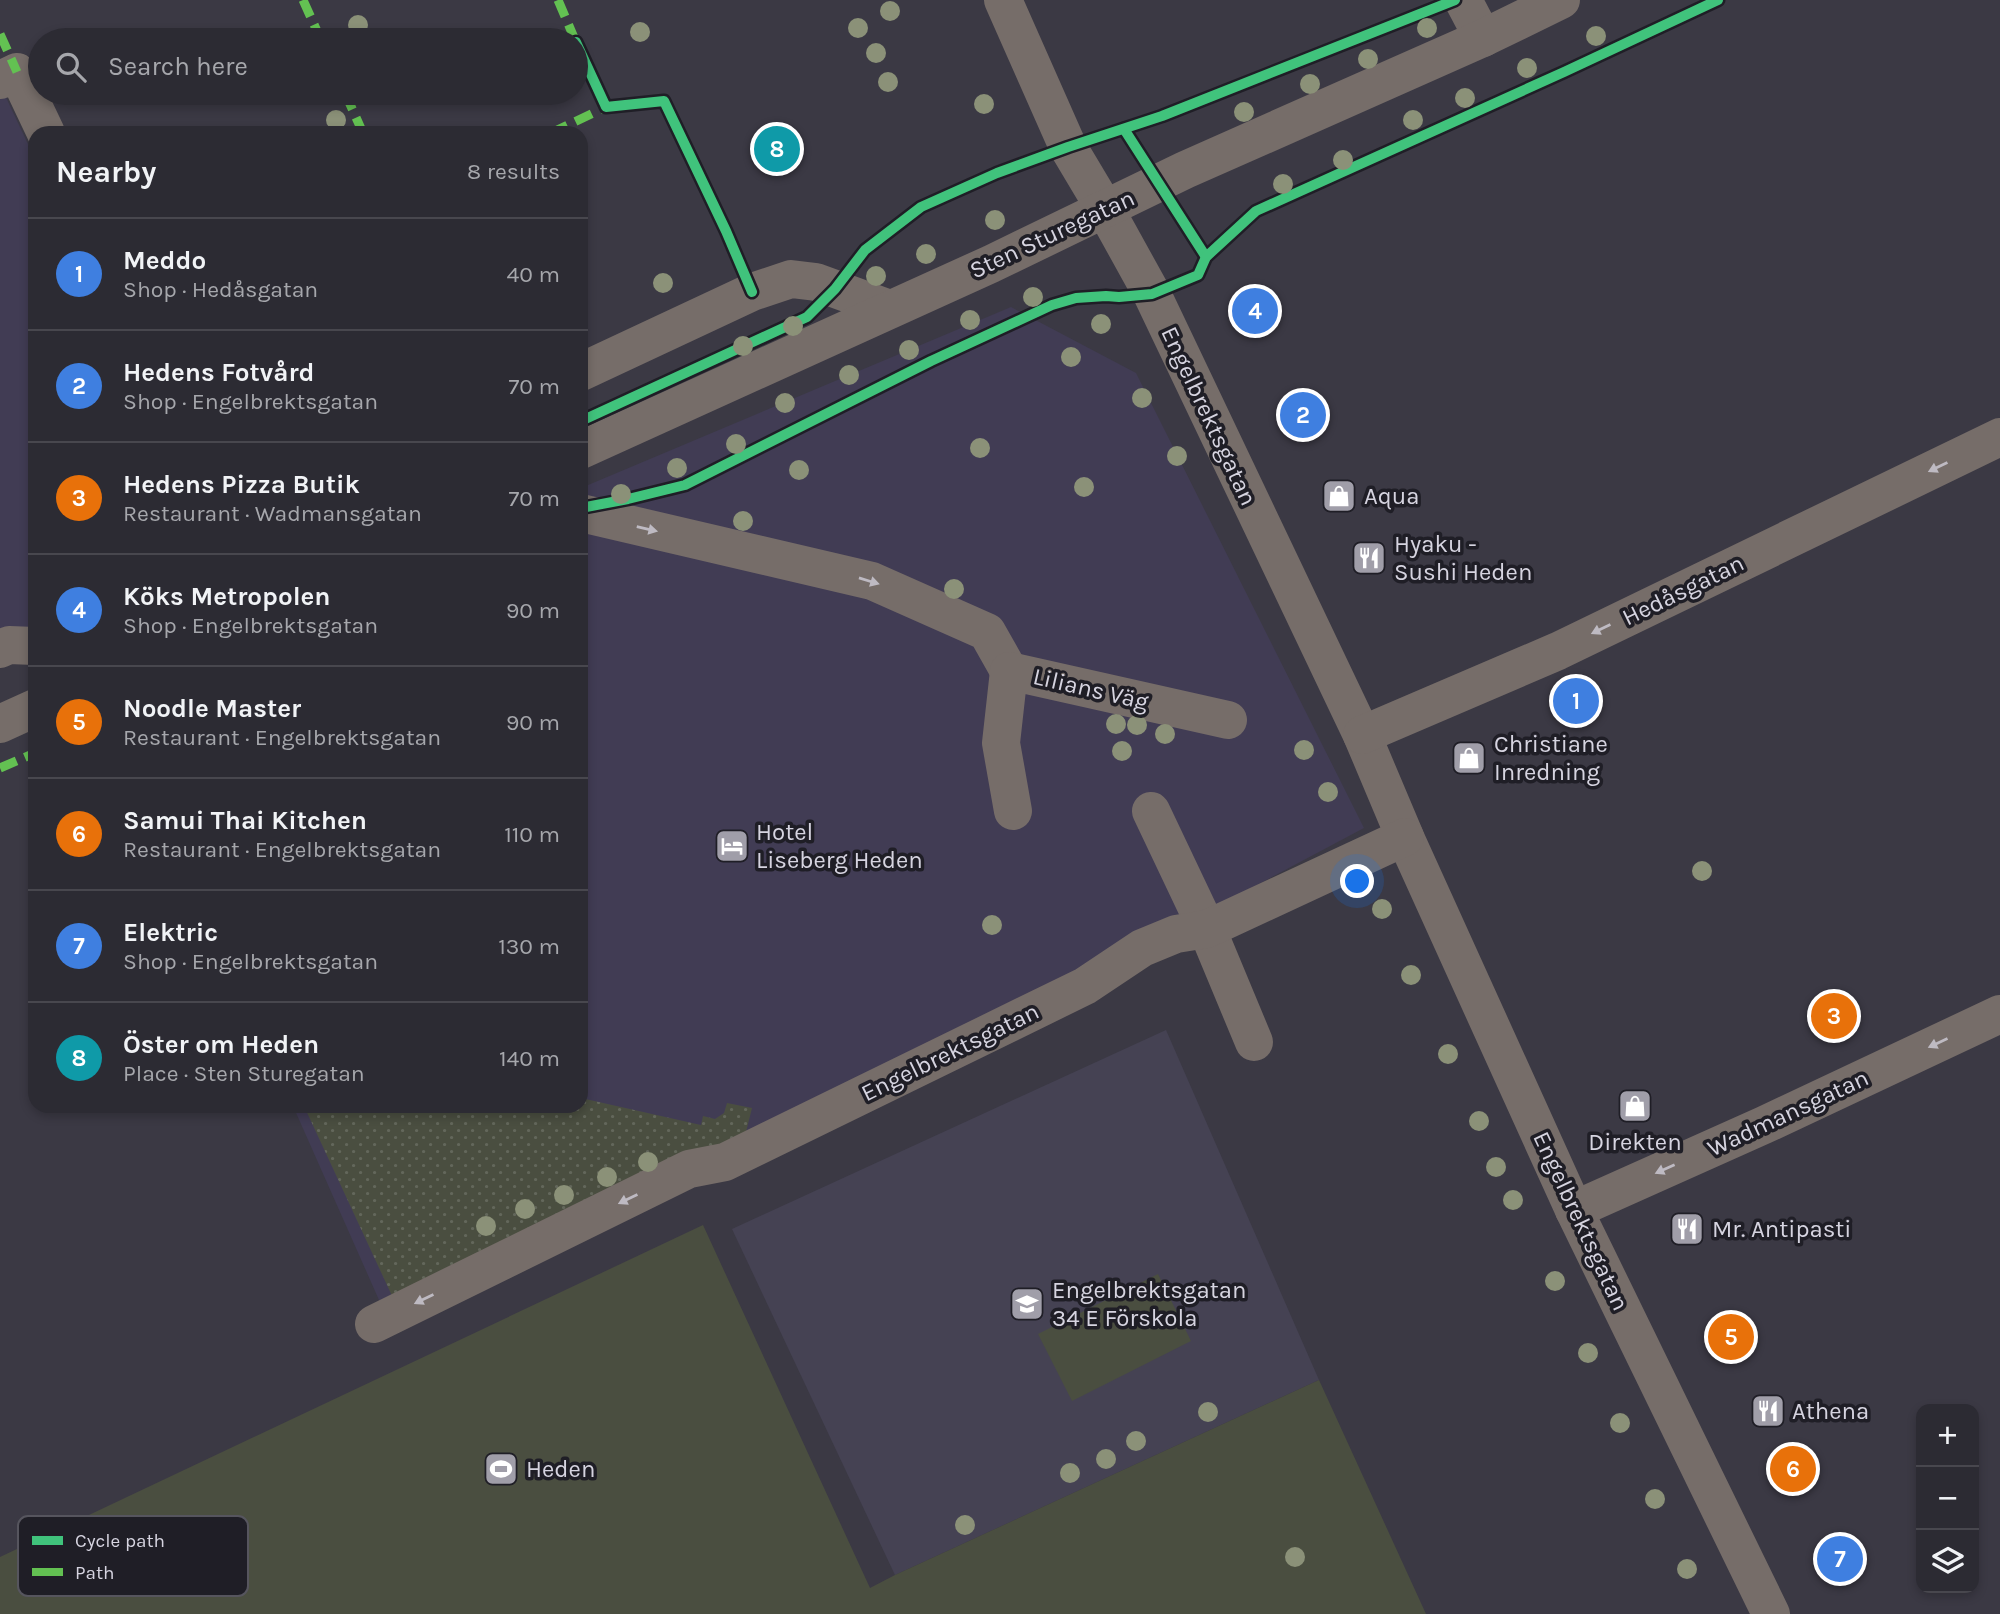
<!DOCTYPE html>
<html lang="en">
<head>
<meta charset="utf-8">
<style>
  :root { --surface:#2c2b33; --page:#34333b; --text:#f1f3f6; --muted:#a6a7ac; --line:#48474e; --accent:#8c9099 }
  body { margin:0; font-family:Karla,sans-serif; background:var(--page); color:var(--text) }
  .controls { position:absolute; right:21px; bottom:21px; display:grid; overflow:hidden; border-radius:14px; box-shadow:0 4px 10px #0003 }
  .controls button { width:63px; height:63px; display:grid; place-items:center; padding:0; border:0; border-bottom:2px solid var(--line); background:var(--surface); color:var(--text); font:35px sans-serif }
  .you { position:absolute; left:1358px; top:882px; width:24px; height:24px; margin:-18px; border:5px solid #fff; border-radius:50%; background:#1a73e8; box-shadow:0 0 0 10px #1a73e833 }
  .badge { display:grid; place-items:center; width:46px; height:46px; border-radius:50%; background:var(--accent); color:#fff; font-size:23px; font-weight:700 }
  .pin { position:absolute; translate:-50% -50%; border:4px solid #fff; box-shadow:0 2px 7px #0006 }
  .list { margin:0; padding:0; list-style:none }
  h2 { display:flex; justify-content:space-between; align-items:center; height:91px; margin:0; padding:0 28px; font-size:30px }
  h2 small { font-size:23px; font-weight:400; color:var(--muted) }
  .list li { display:grid; grid-template-columns:46px 1fr auto; gap:21px; align-items:center; box-sizing:border-box; height:112px; padding:0 28px; border-top:2px solid var(--line) }
  .list b { display:block; font-size:26px; white-space:nowrap }
  .list p { margin:0; font-size:23px; white-space:nowrap; color:var(--muted) }
  .list em { font-size:23px; font-style:normal; color:var(--muted) }
  .icon { flex:none; width:38px; height:38px; fill:none; stroke:currentColor; stroke-width:2; stroke-linecap:round; stroke-linejoin:round }
  .map { position:relative; flex:none; width:2000px; height:1614px; overflow:hidden }
  .search { position:absolute; background:var(--surface); box-shadow:0 4px 10px #0003; left:28px; top:28px; width:560px; height:77px; display:flex; align-items:center; gap:18px; box-sizing:border-box; padding:0 24px; border-radius:38px; color:var(--muted); font-size:26px }
  .panel { position:absolute; background:var(--surface); box-shadow:0 4px 10px #0003; left:28px; top:126px; width:560px; height:987px; border-radius:21px }
  .map>svg:first-child { display:block }
</style>
</head>
<body>
<div class="map">
<svg width="2000" height="1614" viewBox="0 0 2000 1614">
  <defs>
    <pattern id="grass-dots" width="8" height="8" patternUnits="userSpaceOnUse" patternTransform="scale(1.75)"><rect width="8" height="8" fill="#4a4e40"/><path d="M2 2h.1M6 6h.1" fill="none" stroke="#63675b" stroke-width="1.8" stroke-linecap="round"/></pattern>
  </defs>
  <rect width="100%" height="100%" fill="#3b3944"/>
  <g fill="#413c54">
    <path d="M2,89L35,159V628L0,644V90Z"/>
    <path d="M1011,307L1136,373L1364,828L1095,971L383,1309L293,1106H581V488Z"/>
  </g>
  <path fill="#454253" d="M1166,1030L1319,1380L895,1575L732,1229Z"/>
  <path fill="url(#grass-dots)" d="M581,1098L701,1125L703,1116L715,1119L724,1113L727,1103L752,1108L746,1132L393,1298L304,1106H581Z"/>
  <g fill="#4a4e40">
    <path d="M703,1225L870,1588L895,1575L1319,1380L1426,1614H0V1557Z"/>
    <path d="M1158,1274L1191,1341L1072,1401L1038,1334Z"/>
  </g>
  <g fill="none" stroke-linecap="round" stroke-linejoin="round">
    <g stroke="#766d69" stroke-width="38">
      <path d="M1003,0L1068,147L1105,209L1152,294L1362,735L1405,837L1574,1210L1771,1614"/>
      <path d="M1463,0L1483,38"/>
      <path d="M0,80L17,72L46,133"/>
      <path d="M581,372L752,292L791,279L816,282L890,309"/>
      <path d="M581,450L991,264L1185,170L1483,38L1561,0"/>
      <path d="M581,513L872,581L987,632L1009,671"/>
      <path d="M0,649L9,645L35,646"/>
      <path d="M0,724L35,708"/>
      <path d="M1362,735L1558,651L2000,437"/>
      <path d="M1013,811L1001,743L1009,671L1228,720"/>
      <path d="M1151,811L1207,929L1254,1042"/>
      <path d="M1574,1210L1764,1125L2000,1014"/>
      <path d="M374,1324L689,1169L725,1162L1085,986L1142,948L1176,934L1207,929L1405,837"/>
    </g>
    <g stroke="#63c152" stroke-width="9" stroke-dasharray="18 9" stroke-linecap="butt">
      <path d="M303,0L321,40"/>
      <path d="M558,0L575,40"/>
      <path d="M0,34L17,72"/>
      <path d="M345,93L363,133"/>
      <path d="M551,133L606,107"/>
      <path d="M0,768L35,753"/>
    </g>
    <defs>
      <g id="cycleway">
        <path d="M576,42L606,107L664,101L726,231L752,292"/>
        <path d="M1124,129L1206,257"/>
        <path d="M581,421L807,317L835,289L865,250L921,207L997,173L1068,147L1162,116L1455,0"/>
        <path d="M581,508L628,499L685,485L931,361L1052,305L1076,298L1106,296L1119,297L1152,294L1198,275L1206,257L1256,211L1564,72L1718,0"/>
      </g>
    </defs>
    <use href="#cycleway" stroke="#1f1e26" stroke-width="15"/>
    <use href="#cycleway" stroke="#40c37c" stroke-width="10"/>
  </g>
  <g fill="#8b9178">
    <circle cx="890" cy="11" r="10"/>
    <circle cx="358" cy="25" r="10"/>
    <circle cx="858" cy="28" r="10"/>
    <circle cx="1427" cy="28" r="10"/>
    <circle cx="640" cy="32" r="10"/>
    <circle cx="1596" cy="36" r="10"/>
    <circle cx="876" cy="53" r="10"/>
    <circle cx="1368" cy="59" r="10"/>
    <circle cx="1527" cy="68" r="10"/>
    <circle cx="888" cy="82" r="10"/>
    <circle cx="1310" cy="84" r="10"/>
    <circle cx="1465" cy="98" r="10"/>
    <circle cx="984" cy="104" r="10"/>
    <circle cx="1244" cy="112" r="10"/>
    <circle cx="336" cy="120" r="10"/>
    <circle cx="1413" cy="120" r="10"/>
    <circle cx="1343" cy="160" r="10"/>
    <circle cx="1283" cy="184" r="10"/>
    <circle cx="995" cy="220" r="10"/>
    <circle cx="926" cy="254" r="10"/>
    <circle cx="876" cy="276" r="10"/>
    <circle cx="663" cy="283" r="10"/>
    <circle cx="1033" cy="297" r="10"/>
    <circle cx="970" cy="320" r="10"/>
    <circle cx="1101" cy="324" r="10"/>
    <circle cx="793" cy="326" r="10"/>
    <circle cx="743" cy="346" r="10"/>
    <circle cx="909" cy="350" r="10"/>
    <circle cx="1071" cy="357" r="10"/>
    <circle cx="849" cy="375" r="10"/>
    <circle cx="1142" cy="398" r="10"/>
    <circle cx="785" cy="403" r="10"/>
    <circle cx="736" cy="444" r="10"/>
    <circle cx="980" cy="448" r="10"/>
    <circle cx="1177" cy="456" r="10"/>
    <circle cx="677" cy="468" r="10"/>
    <circle cx="799" cy="470" r="10"/>
    <circle cx="1084" cy="487" r="10"/>
    <circle cx="621" cy="494" r="10"/>
    <circle cx="743" cy="521" r="10"/>
    <circle cx="954" cy="589" r="10"/>
    <circle cx="1116" cy="724" r="10"/>
    <circle cx="1137" cy="725" r="10"/>
    <circle cx="1165" cy="734" r="10"/>
    <circle cx="1304" cy="750" r="10"/>
    <circle cx="1122" cy="751" r="10"/>
    <circle cx="1328" cy="792" r="10"/>
    <circle cx="1702" cy="871" r="10"/>
    <circle cx="1382" cy="909" r="10"/>
    <circle cx="992" cy="925" r="10"/>
    <circle cx="1411" cy="975" r="10"/>
    <circle cx="1448" cy="1054" r="10"/>
    <circle cx="1479" cy="1121" r="10"/>
    <circle cx="648" cy="1162" r="10"/>
    <circle cx="1496" cy="1167" r="10"/>
    <circle cx="607" cy="1177" r="10"/>
    <circle cx="564" cy="1195" r="10"/>
    <circle cx="1513" cy="1200" r="10"/>
    <circle cx="525" cy="1209" r="10"/>
    <circle cx="486" cy="1226" r="10"/>
    <circle cx="1555" cy="1281" r="10"/>
    <circle cx="1588" cy="1353" r="10"/>
    <circle cx="1208" cy="1412" r="10"/>
    <circle cx="1620" cy="1423" r="10"/>
    <circle cx="1136" cy="1441" r="10"/>
    <circle cx="1106" cy="1459" r="10"/>
    <circle cx="1070" cy="1473" r="10"/>
    <circle cx="1655" cy="1499" r="10"/>
    <circle cx="965" cy="1525" r="10"/>
    <circle cx="1295" cy="1557" r="10"/>
    <circle cx="1687" cy="1569" r="10"/>
  </g>
  <defs><path id="oneway-solid" d="M-6-.8H1V-3.2L6.5 0L1 3.2V.8H-6Z" transform="scale(1.75)"/></defs>
  <g fill="#bebac2">
    <use href="#oneway-solid" transform="translate(1938 467) rotate(154)"/>
    <use href="#oneway-solid" transform="translate(647 529) rotate(13)"/>
    <use href="#oneway-solid" transform="translate(869 581) rotate(17)"/>
    <use href="#oneway-solid" transform="translate(1601 629) rotate(154)"/>
    <use href="#oneway-solid" transform="translate(1938 1043) rotate(155)"/>
    <use href="#oneway-solid" transform="translate(1665 1169) rotate(156)"/>
    <use href="#oneway-solid" transform="translate(628 1199) rotate(154)"/>
    <use href="#oneway-solid" transform="translate(424 1299) rotate(154)"/>
  </g>
  <defs>
    <symbol id="shop-square" viewBox="-11 -11 22 22"><rect x="-9" y="-9" width="18" height="18" rx="4" fill="#a09ea9" stroke="#1f1e26"/><path d="M-5-2.5h2.3a2.7 3.5 0 0 1 5.4 0H5L5.5 6h-11ZM-1.5-2.5h3a1.5 2.3 0 0 0-3 0Z" fill="#fff"/></symbol>
    <symbol id="restaurant-square" viewBox="-11 -11 22 22"><rect x="-9" y="-9" width="18" height="18" rx="4" fill="#a09ea9" stroke="#1f1e26"/><path d="M-5-6h1v4h1v-4h1v4h1v-4h1v5L-1.5 .5V6h-2V.5L-5-1ZM5-6V6H3V1.5H1.5Q1.5-4 5-6Z" fill="#fff"/></symbol>
    <symbol id="hotel-square" viewBox="-11 -11 22 22"><rect x="-9" y="-9" width="18" height="18" rx="4" fill="#a09ea9" stroke="#1f1e26"/><path d="M-6-4.5h1.5V1H6V5H4.5V3h-9V5H-6ZM-4 0a1.8 1.8 0 1 1 3.6 0ZM.5 0V-2.5h3Q6-2.5 6 0Z" fill="#fff"/></symbol>
    <symbol id="school-square" viewBox="-11 -11 22 22"><rect x="-9" y="-9" width="18" height="18" rx="4" fill="#a09ea9" stroke="#1f1e26"/><path d="M0-5L7-2L0 1L-7-2ZM-4 1L0 2.5L4 1V4Q0 6-4 4Z" fill="#fff"/></symbol>
    <symbol id="stadium-square" viewBox="-11 -11 22 22"><rect x="-9" y="-9" width="18" height="18" rx="4" fill="#a09ea9" stroke="#1f1e26"/><path d="M0-5a6.5 5 0 1 0 0 10a6.5 5 0 1 0 0-10ZM-3.5-1.8h7v3.6h-7Z" fill="#fff"/></symbol>
  </defs>
  <g fill-rule="evenodd">
    <use href="#shop-square" x="1320" y="477" width="38" height="38"/>
    <use href="#restaurant-square" x="1350" y="539" width="38" height="38"/>
    <use href="#shop-square" x="1450" y="739" width="38" height="38"/>
    <use href="#hotel-square" x="713" y="827" width="38" height="38"/>
    <use href="#shop-square" x="1616" y="1087" width="38" height="38"/>
    <use href="#restaurant-square" x="1668" y="1210" width="38" height="38"/>
    <use href="#school-square" x="1008" y="1285" width="38" height="38"/>
    <use href="#restaurant-square" x="1749" y="1392" width="38" height="38"/>
    <use href="#stadium-square" x="482" y="1450" width="38" height="38"/>
  </g>
  <g text-anchor="middle" stroke-width="7" stroke-linejoin="round" paint-order="stroke">
    <g font-size="24" fill="#d6d4e0" stroke="#1f1e26">
      <text transform="translate(1052 234) rotate(-25)" y="8">Sten Sturegatan</text>
      <text transform="translate(1209 416) rotate(65)" y="8">Engelbrektsgatan</text>
      <text transform="translate(1683 590) rotate(-26)" y="8">Hedåsgatan</text>
      <text transform="translate(1091 689) rotate(13)" y="8">Lilians Väg</text>
      <text transform="translate(950 1052) rotate(-26)" y="8">Engelbrektsgatan</text>
      <text transform="translate(1788 1113) rotate(-25)" y="8">Wadmansgatan</text>
      <text transform="translate(1581 1221) rotate(65)" y="8">Engelbrektsgatan</text>
    </g>
    <g font-size="24" fill="#d6d4e0" stroke="#1f1e26" text-anchor="start">
      <text x="1364" y="504">Aqua</text>
      <text x="1394" y="552">Hyaku -<tspan x="1394" dy="28">Sushi Heden</tspan></text>
      <text x="1494" y="752">Christiane<tspan x="1494" dy="28">Inredning</tspan></text>
      <text x="756" y="840">Hotel<tspan x="756" dy="28">Liseberg Heden</tspan></text>
      <text x="1635" y="1150" text-anchor="middle">Direkten</text>
      <text x="1712" y="1237">Mr. Antipasti</text>
      <text x="1052" y="1298">Engelbrektsgatan<tspan x="1052" dy="28">34 E Förskola</tspan></text>
      <text x="1792" y="1419">Athena</text>
      <text x="526" y="1477">Heden</text>
    </g>
  </g>
  <rect x="18" y="1516" width="230" height="80" rx="10" fill="#1f1e26" stroke="#56555e" stroke-width="2"/>
  <rect x="32" y="1536" width="31" height="9" fill="#40c37c"/>
  <rect x="32" y="1568" width="31" height="8" fill="#63c152"/>
  <g font-size="19" fill="#d6d4e0">
    <text x="75" y="1547">Cycle path</text>
    <text x="75" y="1579">Path</text>
  </g>
</svg>
<div class="controls">
<button>+</button>
<button>−</button>
<button><svg class="icon" aria-label="layers" viewBox="0 0 24 24"><path d="M12 4l9 5-9 5-9-5zM3 14l9 5 9-5"/></svg></button>
</div>
<div class="you"></div>
<div class="pin badge" style="left:1576px;top:701px;background:#3f7fe0">1</div>
<div class="pin badge" style="left:1303px;top:415px;background:#3f7fe0">2</div>
<div class="pin badge" style="left:1834px;top:1016px;background:#e8710a">3</div>
<div class="pin badge" style="left:1255px;top:311px;background:#3f7fe0">4</div>
<div class="pin badge" style="left:1731px;top:1337px;background:#e8710a">5</div>
<div class="pin badge" style="left:1793px;top:1469px;background:#e8710a">6</div>
<div class="pin badge" style="left:1840px;top:1559px;background:#3f7fe0">7</div>
<div class="pin badge" style="left:777px;top:149px;background:#0f9aa8">8</div>
<div class="search"><svg class="icon" aria-label="search" viewBox="0 0 24 24"><circle cx="10" cy="10" r="6"/><path d="M15 15l6 6"/></svg>Search here</div>
<section class="panel">
<h2>Nearby<small>8 results</small></h2>
<ul class="list">
<li><span class="badge" style="background:#3f7fe0">1</span><div><b>Meddo</b><p>Shop · Hedåsgatan</p></div><em>40 m</em></li>
<li><span class="badge" style="background:#3f7fe0">2</span><div><b>Hedens Fotvård</b><p>Shop · Engelbrektsgatan</p></div><em>70 m</em></li>
<li><span class="badge" style="background:#e8710a">3</span><div><b>Hedens Pizza Butik</b><p>Restaurant · Wadmansgatan</p></div><em>70 m</em></li>
<li><span class="badge" style="background:#3f7fe0">4</span><div><b>Köks Metropolen</b><p>Shop · Engelbrektsgatan</p></div><em>90 m</em></li>
<li><span class="badge" style="background:#e8710a">5</span><div><b>Noodle Master</b><p>Restaurant · Engelbrektsgatan</p></div><em>90 m</em></li>
<li><span class="badge" style="background:#e8710a">6</span><div><b>Samui Thai Kitchen</b><p>Restaurant · Engelbrektsgatan</p></div><em>110 m</em></li>
<li><span class="badge" style="background:#3f7fe0">7</span><div><b>Elektric</b><p>Shop · Engelbrektsgatan</p></div><em>130 m</em></li>
<li><span class="badge" style="background:#0f9aa8">8</span><div><b>Öster om Heden</b><p>Place · Sten Sturegatan</p></div><em>140 m</em></li>
</ul>
</section>
</div>
</body>
</html>
